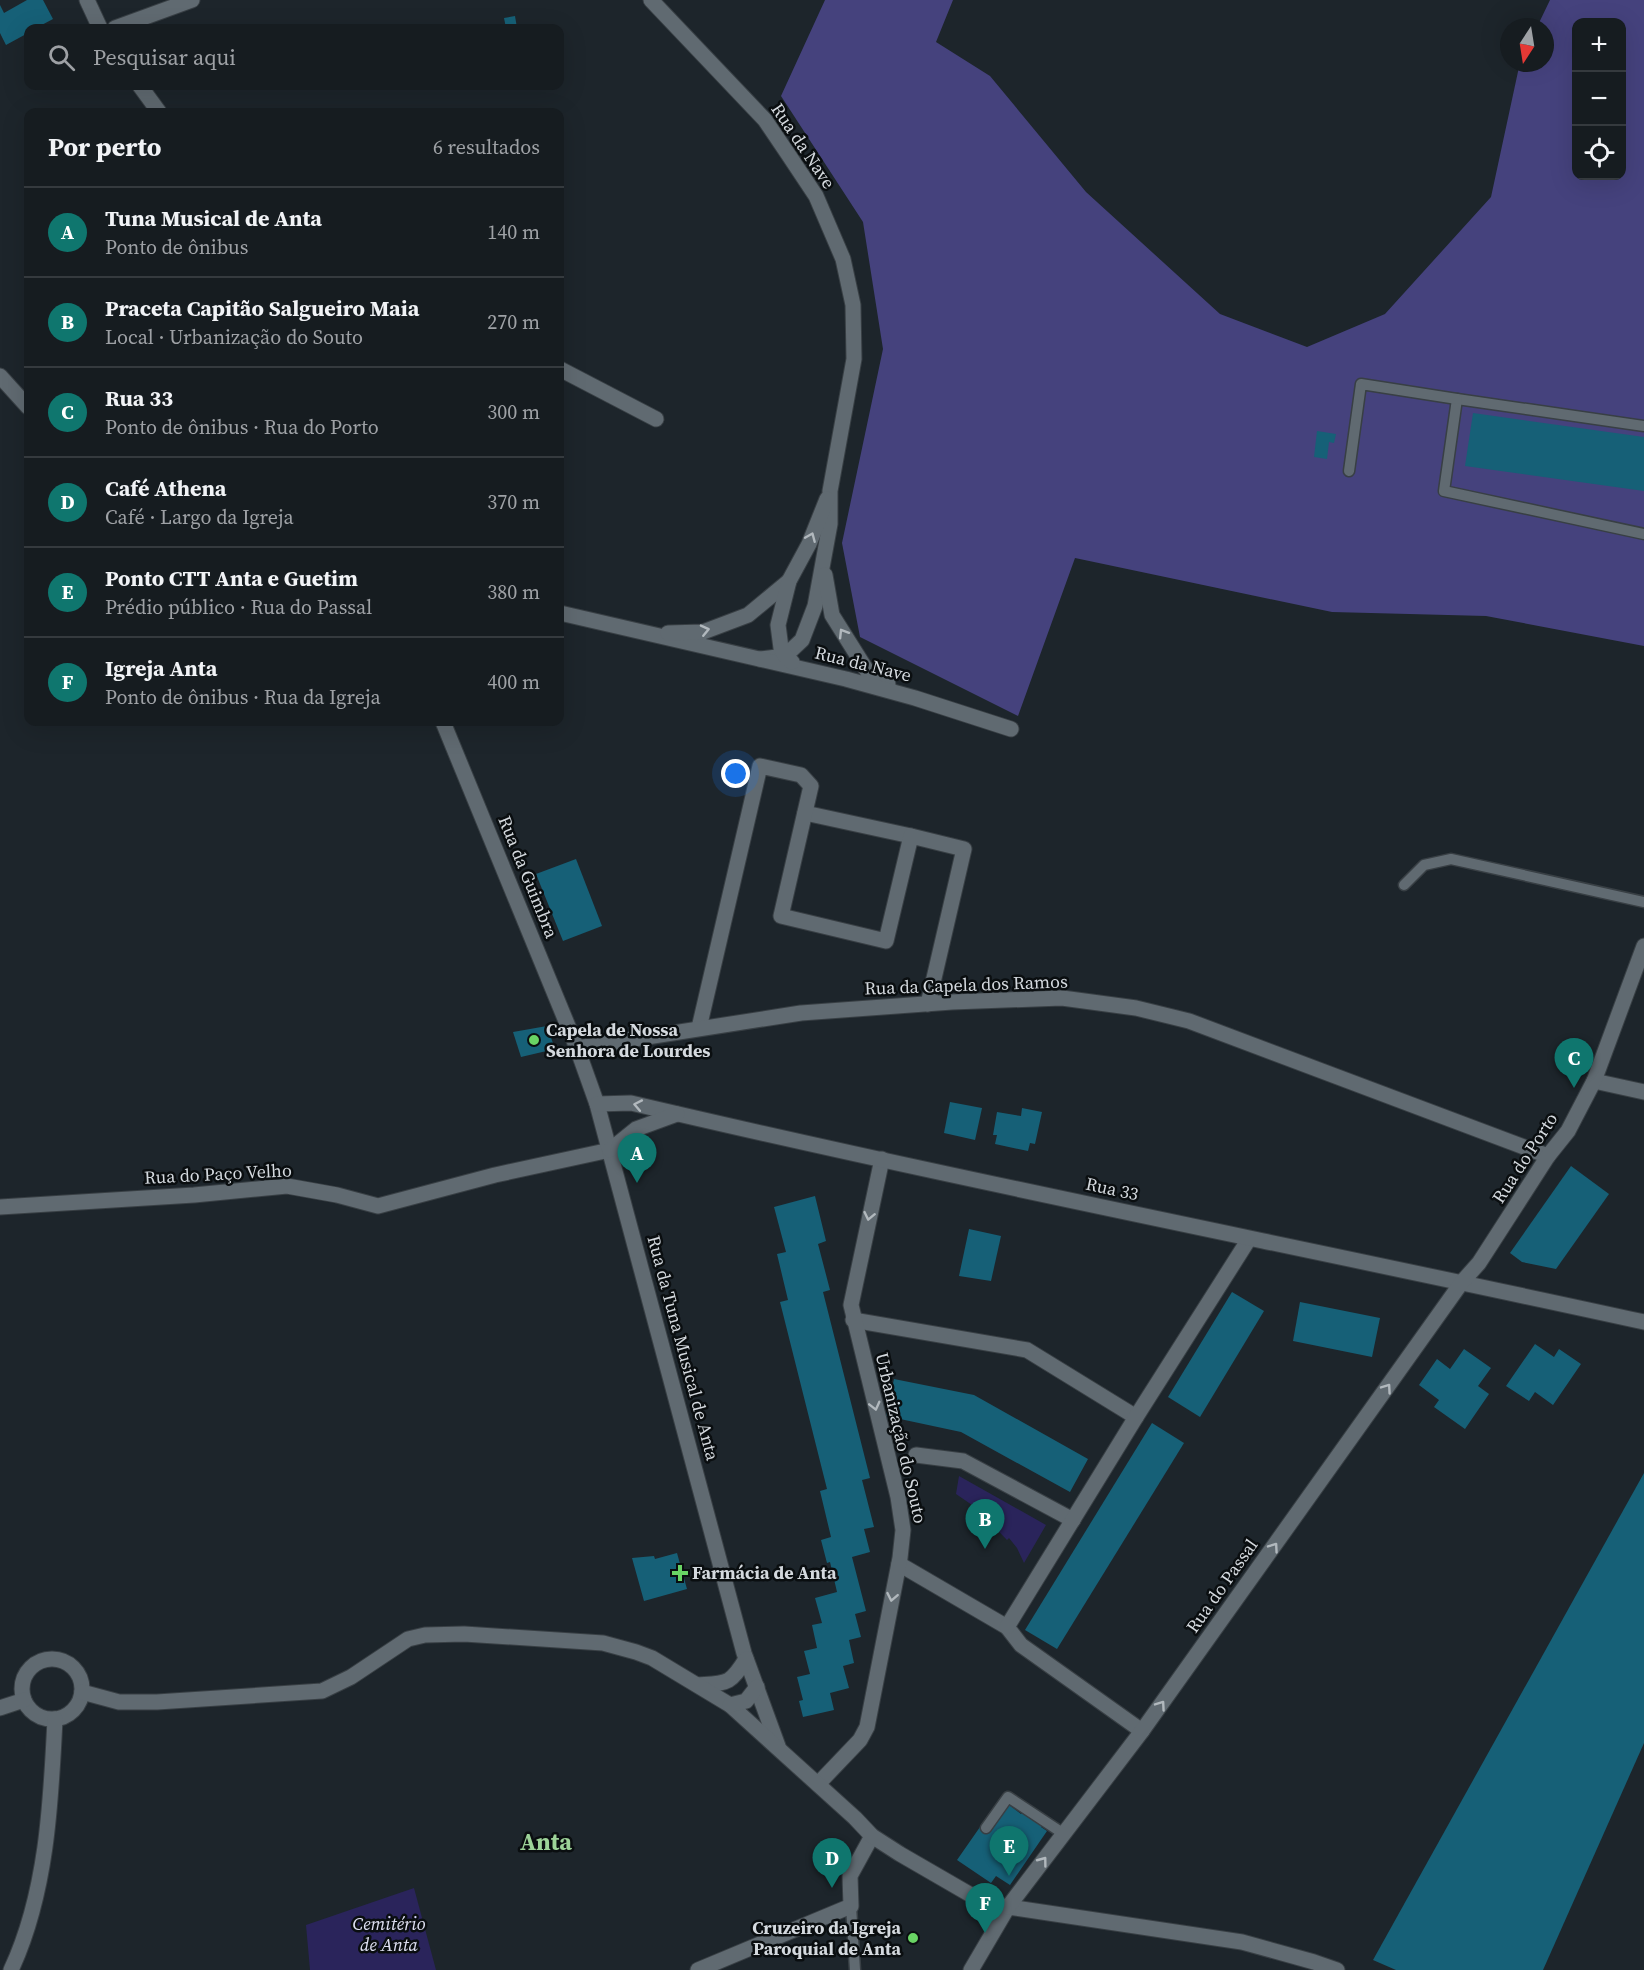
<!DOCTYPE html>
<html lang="pt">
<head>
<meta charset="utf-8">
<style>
  :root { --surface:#161c20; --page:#23292d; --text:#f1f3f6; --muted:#9ea1a5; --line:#353a3e; --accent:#0f766e }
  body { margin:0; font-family:"Source Serif 4",serif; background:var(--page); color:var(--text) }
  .controls { position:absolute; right:18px; top:18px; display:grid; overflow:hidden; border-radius:12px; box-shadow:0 6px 24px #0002 }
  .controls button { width:54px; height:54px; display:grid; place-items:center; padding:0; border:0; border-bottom:2px solid var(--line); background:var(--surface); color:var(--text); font:30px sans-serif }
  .compass { position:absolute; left:1500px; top:18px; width:54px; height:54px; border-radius:50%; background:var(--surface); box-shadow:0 6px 24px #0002; rotate:192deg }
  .you { position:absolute; left:736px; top:774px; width:21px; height:21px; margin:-15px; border:4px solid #fff; border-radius:50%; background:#1a73e8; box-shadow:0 0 0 9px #1a73e833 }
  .badge { display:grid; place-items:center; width:39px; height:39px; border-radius:50%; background:var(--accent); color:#fff; font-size:20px; font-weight:700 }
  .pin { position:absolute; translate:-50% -50px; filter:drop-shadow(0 2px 3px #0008) }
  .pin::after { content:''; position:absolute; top:32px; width:21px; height:18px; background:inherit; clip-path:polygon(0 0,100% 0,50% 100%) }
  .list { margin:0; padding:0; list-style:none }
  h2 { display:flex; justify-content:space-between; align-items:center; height:78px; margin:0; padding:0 24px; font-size:26px }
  h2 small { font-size:20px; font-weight:400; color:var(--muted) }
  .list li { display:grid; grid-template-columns:39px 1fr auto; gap:18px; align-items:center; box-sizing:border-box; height:90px; padding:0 24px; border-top:2px solid var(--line) }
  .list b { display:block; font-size:22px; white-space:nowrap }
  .list p { margin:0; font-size:20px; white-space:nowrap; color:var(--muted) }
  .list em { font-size:20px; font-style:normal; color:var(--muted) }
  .icon { flex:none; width:33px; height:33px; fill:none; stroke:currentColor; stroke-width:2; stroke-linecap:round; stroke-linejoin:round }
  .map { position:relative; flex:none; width:1644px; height:1970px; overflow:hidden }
  .search { position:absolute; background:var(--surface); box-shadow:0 6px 24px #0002; left:24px; top:24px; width:540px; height:66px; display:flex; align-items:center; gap:15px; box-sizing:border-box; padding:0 21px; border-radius:12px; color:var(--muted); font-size:22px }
  .panel { position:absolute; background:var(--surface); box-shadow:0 6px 24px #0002; left:24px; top:108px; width:540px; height:618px; border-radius:12px }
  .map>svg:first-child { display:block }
</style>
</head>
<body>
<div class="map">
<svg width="1644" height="1970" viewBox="0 0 1644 1970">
  <rect width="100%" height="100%" fill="#1d252b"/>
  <g fill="#2a245b">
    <path d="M959,1476L1046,1525L1024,1563L1017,1548L1009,1538L1007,1540L975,1507L956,1494Z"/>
    <path d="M414,1888L436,1970H310L306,1925Z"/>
  </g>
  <path fill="#45427d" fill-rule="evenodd" d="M825,0H953L936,42L990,76L1086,192L1220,314L1307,347L1385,314L1491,197L1519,67L1521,63H1545V27H1537L1550,0H1644V646L1486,616L1332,612L1075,558L1018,716L860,637L842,543L883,349L863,222L781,96ZM1576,22H1622V176H1576Z"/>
  <g fill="#166077">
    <path d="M27,0H43L53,19L36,28H28V33L6,45L0,33V5L4,13Z"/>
    <path d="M515,16L517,28H506L504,18Z"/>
    <path d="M1473,413L1644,437V491L1465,466Z"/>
    <path d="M1317,431L1336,434L1334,443L1329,442L1327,459L1314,457Z"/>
    <path d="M576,859L602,926L563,941L536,874Z"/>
    <path d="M547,1026L555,1049L521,1057L513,1032Z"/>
    <path d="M950,1102L982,1108L975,1140L944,1133Z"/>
    <path d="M1022,1108L1042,1112L1035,1144L1030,1143L1028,1151L995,1144L997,1135H993L997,1112L1021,1116Z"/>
    <path d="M1571,1166L1609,1194L1556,1269L1522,1262L1510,1253Z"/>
    <path d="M815,1196L826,1241L818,1244L830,1290L823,1292L870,1478L862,1480L874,1527L864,1529L870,1552L852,1557L866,1611L855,1614L861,1637L849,1640L854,1663L843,1666L849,1688L830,1693L834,1710L803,1717L799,1701L803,1700L797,1677L810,1674L804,1651L817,1648L812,1625L822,1623L815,1598L837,1592L830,1562L827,1563L821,1540L831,1537L820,1491L827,1489L780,1302L788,1300L777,1254L786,1252L774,1207Z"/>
    <path d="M969,1229L1001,1236L991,1281L959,1276Z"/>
    <path d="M1232,1292L1264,1311L1200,1417L1168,1397Z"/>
    <path d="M1300,1302L1380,1318L1372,1357L1293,1341Z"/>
    <path d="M1535,1344L1554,1357L1559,1349L1581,1364L1553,1405L1535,1392L1529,1401L1506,1386Z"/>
    <path d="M1464,1349L1491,1368L1478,1386L1489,1394L1465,1429L1434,1407L1439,1400L1419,1385L1437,1359L1450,1369Z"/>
    <path d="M894,1379L974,1395L1088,1459L1070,1492L961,1432L886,1416Z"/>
    <path d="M1152,1423L1184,1443L1057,1649L1025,1630Z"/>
    <path d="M1644,1473V1743L1543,1970H1396L1373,1960Z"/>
    <path d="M677,1553L687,1589L644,1601L632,1558L654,1556L655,1559Z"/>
    <path d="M1008,1804L1021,1814L1024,1811L1043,1824L1041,1827L1047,1831L1010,1885L996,1876L991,1883L957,1860L980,1827L989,1833Z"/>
  </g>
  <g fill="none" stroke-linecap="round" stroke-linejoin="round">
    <defs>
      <g id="lane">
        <path d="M1644,426L1457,399L1444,491L1644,534"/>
        <path d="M1349,471L1361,384L1457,399"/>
        <path d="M1404,885L1424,865L1451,859L1644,902"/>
        <path d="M986,1828L1008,1797L1064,1834"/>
        <path d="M851,1906L855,1970"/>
      </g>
      <g id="street">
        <path d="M651,0L765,120L788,154L816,196L843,259L853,305L854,359L830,491V524L815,606L802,640L785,656L760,659"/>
        <path d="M115,28L192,0"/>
        <path d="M560,369L656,419"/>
        <path d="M0,376L28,407"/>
        <path d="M825,575L832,615L869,674L888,684"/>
        <path d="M560,613L846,679L915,698L1011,729"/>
        <path d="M668,633L703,632L748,615L789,581"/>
        <path d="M792,662L785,656L781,648L778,625L789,581L809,544L827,499"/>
        <path d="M805,813L911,836"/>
        <path d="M699,1028L760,766L801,775L811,786L781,916L886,941L911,836L964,849L928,1004"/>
        <path d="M577,1048L801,1013L952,1002L1062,998L1136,1008L1189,1021L1548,1156"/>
        <path d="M1594,1081L1644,1092"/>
        <path d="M0,1207L194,1195L287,1186L337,1195L378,1206L495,1175L610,1150"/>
        <path d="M853,1320L1027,1350L1136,1417"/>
        <path d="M916,1455L963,1461L1073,1520"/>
        <path d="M899,1564L1007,1627L1021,1645L1142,1731"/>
        <path d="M1007,1627L1136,1417L1249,1239"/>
        <path d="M818,1784L860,1740L867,1727L900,1558L903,1530L898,1497L851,1305L882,1159"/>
        <path d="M698,1970L851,1906L850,1876L872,1836"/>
        <path d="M971,1970L1008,1907"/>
      </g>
      <g id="secondary">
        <path d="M87,0L100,28"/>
        <path d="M140,86L159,112"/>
        <path d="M443,722L577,1048L597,1104L744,1653L778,1746"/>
        <path d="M597,1104L631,1103C967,1182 1306,1248 1644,1322"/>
        <path d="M610,1150L636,1129L677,1114"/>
        <circle cx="52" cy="1689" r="30"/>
        <path d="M698,1685C727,1683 730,1685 746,1659"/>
        <path d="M82,1692L119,1702H157L322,1691L351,1677L408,1639L425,1635L464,1634L603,1643L636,1652L652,1658L730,1705L855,1818L872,1836L900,1854L983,1902L1008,1907L1242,1942L1314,1962L1337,1970"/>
        <path d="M730,1705L746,1701L757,1687"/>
        <path d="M0,1708L24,1700"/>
        <path d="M1008,1907L1142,1731L1462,1282L1479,1263L1548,1156L1568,1131L1594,1081L1644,946"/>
        <path d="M11,1970C47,1893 51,1802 55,1719"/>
      </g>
    </defs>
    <use href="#lane" stroke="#383f44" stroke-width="13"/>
    <use href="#street" stroke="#383f44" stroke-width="17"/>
    <use href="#secondary" stroke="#383f44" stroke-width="17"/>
    <use href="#lane" stroke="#606a71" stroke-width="10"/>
    <use href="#street" stroke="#606a71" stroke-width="15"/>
    <use href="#secondary" stroke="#606a71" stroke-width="15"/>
  </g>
  <defs><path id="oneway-chevron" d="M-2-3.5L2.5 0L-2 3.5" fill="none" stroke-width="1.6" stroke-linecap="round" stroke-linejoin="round" transform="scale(1.5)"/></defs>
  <g stroke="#b1b8bd">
    <use href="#oneway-chevron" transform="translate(811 537) rotate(-67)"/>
    <use href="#oneway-chevron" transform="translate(705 630) rotate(-13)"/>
    <use href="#oneway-chevron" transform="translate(843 633) rotate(-122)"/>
    <use href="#oneway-chevron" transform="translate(638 1105) rotate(-169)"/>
    <use href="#oneway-chevron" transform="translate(869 1216) rotate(102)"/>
    <use href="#oneway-chevron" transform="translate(1387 1388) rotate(-55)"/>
    <use href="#oneway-chevron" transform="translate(875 1406) rotate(76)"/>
    <use href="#oneway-chevron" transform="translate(1274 1547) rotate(-55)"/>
    <use href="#oneway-chevron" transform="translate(892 1597) rotate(101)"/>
    <use href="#oneway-chevron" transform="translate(1161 1705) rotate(-55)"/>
    <use href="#oneway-chevron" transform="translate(1043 1861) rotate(-53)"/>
  </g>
  <g fill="#69d464" stroke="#0a0e10" stroke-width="2">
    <circle cx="534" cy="1040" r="6"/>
    <path d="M677 1564h6v6h6v6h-6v6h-6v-6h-6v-6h6z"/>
    <circle cx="913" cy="1938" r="6"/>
  </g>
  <g text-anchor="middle" stroke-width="5" stroke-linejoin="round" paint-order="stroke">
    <g font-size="18" fill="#d4d9de" stroke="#0a0e10">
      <text transform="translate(803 146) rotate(56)" y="6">Rua da Nave</text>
      <text transform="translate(863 664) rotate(14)" y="6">Rua da Nave</text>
      <text transform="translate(528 877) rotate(68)" y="6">Rua da Guimbra</text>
      <text transform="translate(966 985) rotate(-2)" y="6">Rua da Capela dos Ramos</text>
      <text transform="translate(1525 1158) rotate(-57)" y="6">Rua do Porto</text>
      <text transform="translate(218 1174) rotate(-3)" y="6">Rua do Paço Velho</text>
      <text transform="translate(1112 1189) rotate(12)" y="6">Rua 33</text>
      <text transform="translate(683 1348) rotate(75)" y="6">Rua da Tuna Musical de Anta</text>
      <text transform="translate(901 1438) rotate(77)" y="6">Urbanização do Souto</text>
      <text transform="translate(1222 1586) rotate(-55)" y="6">Rua do Passal</text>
    </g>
    <g font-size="18" font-weight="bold" fill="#d4d9de" stroke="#0a0e10" text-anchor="start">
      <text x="546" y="1036">Capela de Nossa<tspan x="546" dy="21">Senhora de Lourdes</tspan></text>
      <text x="692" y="1579">Farmácia de Anta</text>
      <text x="901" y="1934" text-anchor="end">Cruzeiro da Igreja<tspan x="901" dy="21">Paroquial de Anta</tspan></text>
    </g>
    <g font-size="18" font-style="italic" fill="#dfe0f2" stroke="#0a0e10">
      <text x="389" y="1930">Cemitério<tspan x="389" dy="21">de Anta</tspan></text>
    </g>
    <g font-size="24" font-weight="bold" fill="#9dd499" stroke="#0a0e10">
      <text x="546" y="1850">Anta</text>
    </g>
  </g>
</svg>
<div class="controls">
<button>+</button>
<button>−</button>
<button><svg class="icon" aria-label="locate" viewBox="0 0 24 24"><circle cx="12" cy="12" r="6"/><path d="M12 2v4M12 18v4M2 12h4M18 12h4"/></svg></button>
</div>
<svg class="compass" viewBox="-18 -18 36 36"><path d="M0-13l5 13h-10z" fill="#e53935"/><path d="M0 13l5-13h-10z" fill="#9ea1a5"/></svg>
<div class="you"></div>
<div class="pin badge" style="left:637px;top:1183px">A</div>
<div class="pin badge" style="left:985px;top:1549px">B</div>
<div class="pin badge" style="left:1574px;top:1088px">C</div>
<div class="pin badge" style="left:832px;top:1888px">D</div>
<div class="pin badge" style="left:1009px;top:1876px">E</div>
<div class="pin badge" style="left:985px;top:1933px">F</div>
<div class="search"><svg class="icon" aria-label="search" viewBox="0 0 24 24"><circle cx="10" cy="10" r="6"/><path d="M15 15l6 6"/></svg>Pesquisar aqui</div>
<section class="panel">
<h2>Por perto<small>6 resultados</small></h2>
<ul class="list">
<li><span class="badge">A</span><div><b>Tuna Musical de Anta</b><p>Ponto de ônibus</p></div><em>140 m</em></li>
<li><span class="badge">B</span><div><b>Praceta Capitão Salgueiro Maia</b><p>Local · Urbanização do Souto</p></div><em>270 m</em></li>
<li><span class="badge">C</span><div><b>Rua 33</b><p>Ponto de ônibus · Rua do Porto</p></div><em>300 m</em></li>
<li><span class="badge">D</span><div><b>Café Athena</b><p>Café · Largo da Igreja</p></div><em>370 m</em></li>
<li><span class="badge">E</span><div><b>Ponto CTT Anta e Guetim</b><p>Prédio público · Rua do Passal</p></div><em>380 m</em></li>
<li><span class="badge">F</span><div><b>Igreja Anta</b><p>Ponto de ônibus · Rua da Igreja</p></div><em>400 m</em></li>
</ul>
</section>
</div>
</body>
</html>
